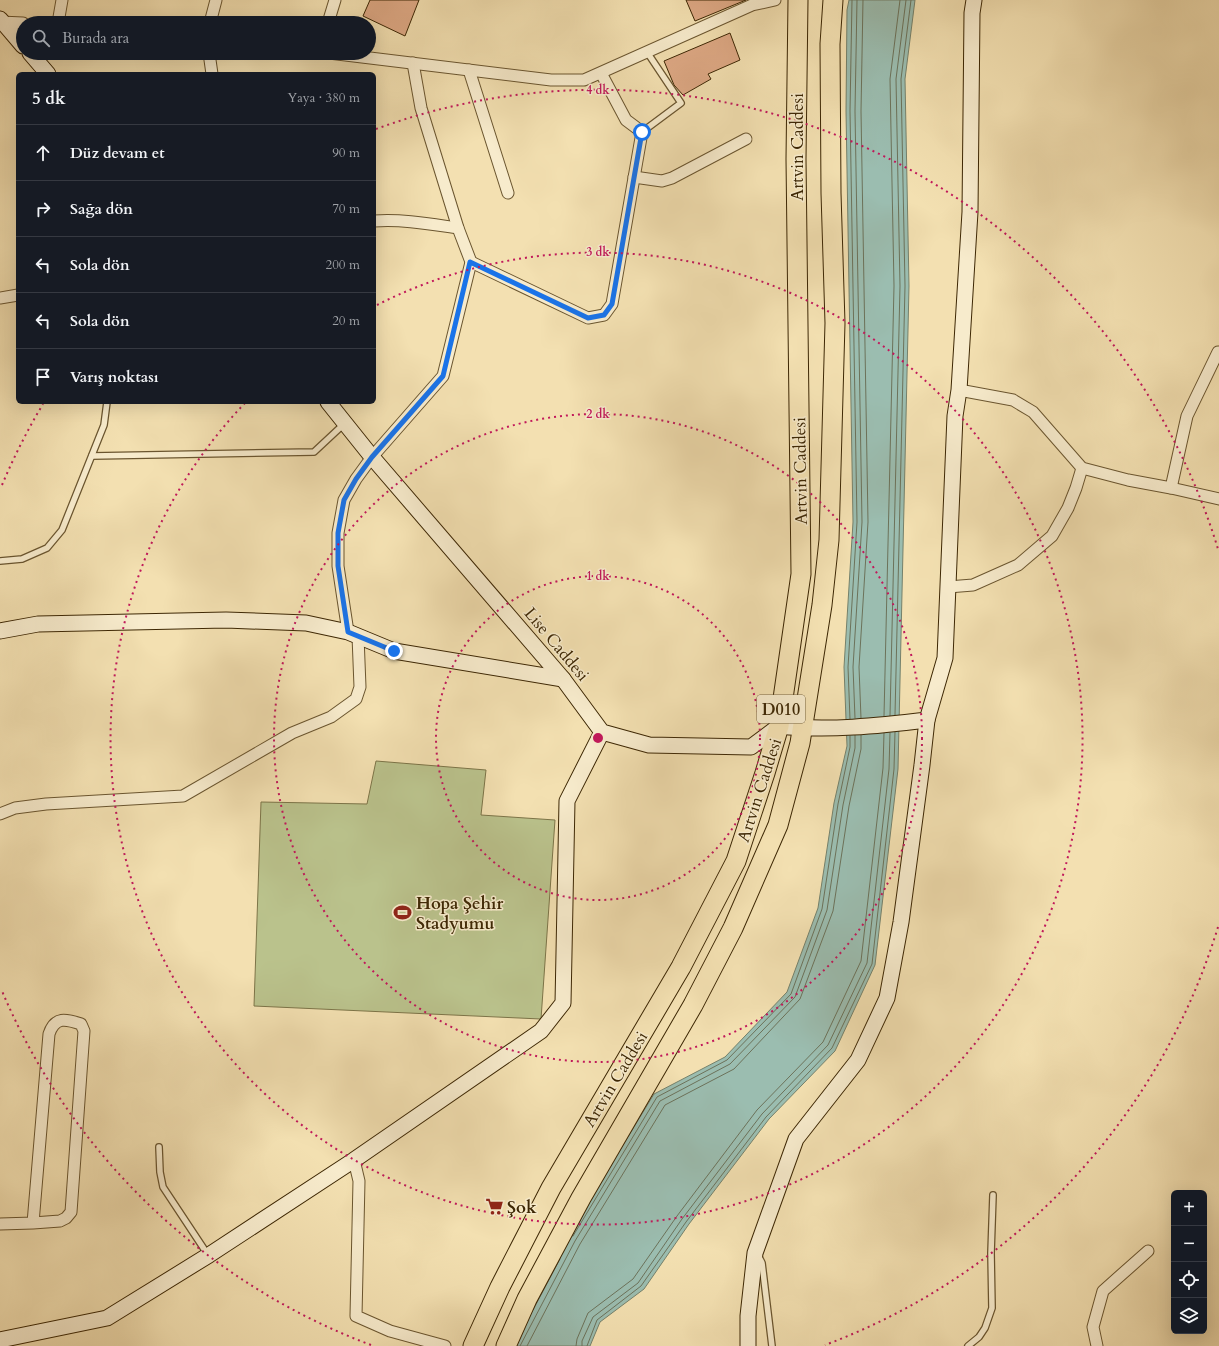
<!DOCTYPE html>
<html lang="tr">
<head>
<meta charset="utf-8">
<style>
  :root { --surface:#171b24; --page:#242831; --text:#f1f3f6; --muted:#9ea1a6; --line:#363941 }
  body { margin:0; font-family:Cardo,serif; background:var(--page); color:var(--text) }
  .controls { position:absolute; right:12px; bottom:12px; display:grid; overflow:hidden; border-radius:6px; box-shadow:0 4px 16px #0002 }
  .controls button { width:36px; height:36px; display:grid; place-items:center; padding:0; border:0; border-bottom:1px solid var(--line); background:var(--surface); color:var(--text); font:20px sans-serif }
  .stop { position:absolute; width:12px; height:12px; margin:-9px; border:3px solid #1a73e8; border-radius:50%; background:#fff }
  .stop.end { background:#1a73e8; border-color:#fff; box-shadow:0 1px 4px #0008 }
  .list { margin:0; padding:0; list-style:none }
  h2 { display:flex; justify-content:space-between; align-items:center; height:52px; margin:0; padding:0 16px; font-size:17px }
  h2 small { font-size:13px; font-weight:400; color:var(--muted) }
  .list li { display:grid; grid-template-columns:26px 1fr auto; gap:12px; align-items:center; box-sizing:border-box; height:56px; padding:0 16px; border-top:1px solid var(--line) }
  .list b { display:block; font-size:15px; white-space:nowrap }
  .list em { font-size:13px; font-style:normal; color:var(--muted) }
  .icon { flex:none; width:22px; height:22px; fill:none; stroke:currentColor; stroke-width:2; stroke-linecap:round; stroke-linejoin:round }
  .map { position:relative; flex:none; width:1219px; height:1346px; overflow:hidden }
  .search { position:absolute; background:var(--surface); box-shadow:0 4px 16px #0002; left:16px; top:16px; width:360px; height:44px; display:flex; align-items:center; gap:10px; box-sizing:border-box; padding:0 14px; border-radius:22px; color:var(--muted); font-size:15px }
  .panel { position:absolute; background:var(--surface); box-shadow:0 4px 16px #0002; left:16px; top:72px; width:360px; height:332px; border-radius:6px }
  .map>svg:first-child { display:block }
</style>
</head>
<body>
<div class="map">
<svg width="1219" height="1346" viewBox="0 0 1219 1346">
  <rect width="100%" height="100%" fill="#f3e0b1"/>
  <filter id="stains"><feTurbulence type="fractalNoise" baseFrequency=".005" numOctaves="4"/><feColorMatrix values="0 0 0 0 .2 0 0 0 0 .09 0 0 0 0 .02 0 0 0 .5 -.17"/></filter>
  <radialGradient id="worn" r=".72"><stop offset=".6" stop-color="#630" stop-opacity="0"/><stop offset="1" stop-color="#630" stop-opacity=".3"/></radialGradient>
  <path fill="#bac28c" stroke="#7c7448" d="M376,761L486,770L481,815L555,820L541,1019L254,1006L261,802L367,804Z"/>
  <path fill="#9bbdb0" stroke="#75816b" d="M849,0H915L905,79L909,286L898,769L875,965L835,1051L769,1119L689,1224L644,1289L600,1322L590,1346H510L567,1237L654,1094L725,1057L787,992L818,908L834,803L847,746L844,667L853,522L846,111L847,10Z"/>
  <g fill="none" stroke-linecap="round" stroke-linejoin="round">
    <g stroke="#6c725a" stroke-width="1">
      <path d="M895,715L905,286L901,79L911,0"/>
      <path d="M884,716L894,286L890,79L900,0"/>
      <path d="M890,716L900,286L896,79L906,0"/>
      <path d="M855,718L853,667L862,522L855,111L857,0"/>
      <path d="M861,718L859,667L868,522L861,111L863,0"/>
      <path d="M850,719L848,667L857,522L850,111L852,0"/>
      <path d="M573,1236L657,1097L727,1060L791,994L822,909L838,804L850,747V736"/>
      <path d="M533,1310L560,1259"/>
      <path d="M520,1346L575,1241L660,1101L730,1064L795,997L827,910L843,805L855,748V735"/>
      <path d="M527,1346L580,1244L665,1105L734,1069L800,999L833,911L849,806L861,749V735"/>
      <path d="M576,1346L577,1339L588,1313L633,1279L677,1216L757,1110L823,1042L861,961L883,768L884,733"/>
      <path d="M582,1346V1341L593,1317L638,1283L682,1219L762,1114L828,1045L867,963L889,769L890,733"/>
      <path d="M587,1346L597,1320L641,1286L686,1222L766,1117L832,1048L872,964L894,769L895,732"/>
    </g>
  </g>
  <g fill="#dda884" stroke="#3d2704">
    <path d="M370,0H419L405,36L363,16Z"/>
    <path d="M686,0H746L695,21Z"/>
    <path d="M730,33L740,60L708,74L711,79L683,95L674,85L664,61Z"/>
  </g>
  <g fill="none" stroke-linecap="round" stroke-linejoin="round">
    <defs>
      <g id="lane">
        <path d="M642,132L681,103L647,52"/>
        <path d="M92,456L314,452L344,424"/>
        <path d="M0,561L22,559L47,548L62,530L104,425L107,402"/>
        <path d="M159,1147L160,1172L163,1187L208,1255"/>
        <path d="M759,1257L762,1263L772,1346"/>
        <path d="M968,1346L979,1337L985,1328L992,1308L991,1253L993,1195"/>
      </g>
      <g id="street">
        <path d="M0,22L23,23"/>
        <path d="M58,23L62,0"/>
        <path d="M210,23L216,0"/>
        <path d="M328,23L335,0"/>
        <path d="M209,53L212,74"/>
        <path d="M329,53L551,80H584L752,5L775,0"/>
        <path d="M469,70L508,193"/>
        <path d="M634,177L662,181L672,178L746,139"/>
        <path d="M374,221C403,219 430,224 458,228"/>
        <path d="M471,262L588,318L604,315L612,304L642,132L626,120L601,73"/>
        <path d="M0,298L18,295"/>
        <path d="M959,390L1013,400L1033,412L1082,468L1128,480L1171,488L1219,499"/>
        <path d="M1171,488L1187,416L1218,352"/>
        <path d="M948,587L973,585L1018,565L1052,536L1068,508L1076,488L1082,468"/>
        <path d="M348,632L338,566V533L344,500L356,479L372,457L443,376L471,262L458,228L421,108L413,63"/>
        <path d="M0,814L15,808L46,804L183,796L292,733L331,717L356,699L360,687L358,636"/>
        <path d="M354,1160L359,1181L356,1316L390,1331L445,1346"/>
        <path d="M0,1224L33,1223L60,1221L66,1218L71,1212L84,1031L81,1024C66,1019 55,1016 49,1034L33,1223"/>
        <path d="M1097,1346L1093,1327L1103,1291L1148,1251"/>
      </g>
      <g id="secondary">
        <path d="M0,19L23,46"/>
        <path d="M30,53L48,74"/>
        <path d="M328,402L372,457L563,679L602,732L649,745L751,747L779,726C828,731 878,726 927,720L945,658L955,416L959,390L970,212L972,13L974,0"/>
        <path d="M0,631L38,624L226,620L306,623L348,632L394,651L563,679"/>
        <path d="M0,1340L107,1318L209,1255L354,1160L541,1031L563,1003L567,801L602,732"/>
        <path d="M748,1346V1316L755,1253L796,1139L858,1060L887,998L901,922L922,765L927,720"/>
      </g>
      <g id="highway">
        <path d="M473,1346L500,1287L551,1188L681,967L736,861L765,773L779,726L801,574L796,159L798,0"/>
        <path d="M506,1346L527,1299L581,1198L693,1005L733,928L778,825L800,743L822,605L829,540L835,323L831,193L830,44L833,0"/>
      </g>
    </defs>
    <use href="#lane" stroke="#6a552f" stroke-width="8"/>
    <use href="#street" stroke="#6a552f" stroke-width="13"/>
    <use href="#secondary" stroke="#3d2704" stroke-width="17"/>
    <use href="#highway" stroke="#3d2704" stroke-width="21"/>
    <use href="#lane" stroke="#f7ebcc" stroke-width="5.5"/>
    <use href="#street" stroke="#f7ebcc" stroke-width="11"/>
    <use href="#secondary" stroke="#f7ebcc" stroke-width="15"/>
    <use href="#highway" stroke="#f3e0b1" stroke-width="19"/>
  </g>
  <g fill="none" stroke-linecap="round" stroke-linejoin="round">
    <path stroke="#1a73e8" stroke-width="5" d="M394,651L348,632L338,566V533L344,500L356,479L372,457L443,376L470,262L588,318L604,315L612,304L642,132"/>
  </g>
  <g fill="none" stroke="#c2185b" stroke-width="2" stroke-dasharray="2 4">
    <circle cx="598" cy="738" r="162"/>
    <circle cx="598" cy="738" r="324"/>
    <path d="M377 305A486 486 0 1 1 245 403"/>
    <path d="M1218 927A648 648 0 0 1 825 1345M371 1345A648 648 0 0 1 2 991M2 485A648 648 0 0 1 43 404M376 129A648 648 0 0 1 1218 549"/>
  </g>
  <defs>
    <symbol id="stadium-bare" viewBox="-9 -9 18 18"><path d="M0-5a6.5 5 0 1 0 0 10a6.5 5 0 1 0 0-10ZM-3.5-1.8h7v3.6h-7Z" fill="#8f2418" stroke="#f7ebcc" stroke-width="2.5" paint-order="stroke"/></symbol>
    <symbol id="supermarket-bare" viewBox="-9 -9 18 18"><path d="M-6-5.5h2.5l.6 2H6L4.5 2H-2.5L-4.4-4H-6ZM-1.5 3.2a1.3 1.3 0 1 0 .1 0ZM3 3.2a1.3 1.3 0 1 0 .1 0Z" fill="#8f2418" stroke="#f7ebcc" stroke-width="2.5" paint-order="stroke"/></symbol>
  </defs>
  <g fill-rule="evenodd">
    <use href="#stadium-bare" x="390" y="900" width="25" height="25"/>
    <use href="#supermarket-bare" x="482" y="1194" width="25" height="25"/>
  </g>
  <g text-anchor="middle" stroke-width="3" stroke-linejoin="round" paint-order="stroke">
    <rect fill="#f7ebcc" stroke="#756240" stroke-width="1" x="757" y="695" width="48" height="28" rx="3"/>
    <g font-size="16" font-weight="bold" fill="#3d2704">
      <text x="781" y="715">D010</text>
    </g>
    <g font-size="17" fill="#3d2704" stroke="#f7ebcc">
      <text transform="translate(797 147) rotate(-90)" y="6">Artvin Caddesi</text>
      <text transform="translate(800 471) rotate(-91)" y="6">Artvin Caddesi</text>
      <text transform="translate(557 644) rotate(50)" y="6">Lise Caddesi</text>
      <text transform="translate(759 790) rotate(-72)" y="6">Artvin Caddesi</text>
      <text transform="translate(615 1079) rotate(-59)" y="6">Artvin Caddesi</text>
    </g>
    <g font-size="17" font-weight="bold" fill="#3d2704" stroke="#f7ebcc" text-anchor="start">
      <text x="416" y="909">Hopa Şehir<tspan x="416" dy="20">Stadyumu</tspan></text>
      <text x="507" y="1213">Şok</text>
    </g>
  </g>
  <circle cx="598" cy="738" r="6" fill="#c2185b" stroke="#f7ebcc" stroke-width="2"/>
  <g font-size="12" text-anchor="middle" font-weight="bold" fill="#c2185b" stroke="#f7ebcc" stroke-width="3" stroke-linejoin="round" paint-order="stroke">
    <text x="598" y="94">4 dk</text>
    <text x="598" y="256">3 dk</text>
    <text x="598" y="418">2 dk</text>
    <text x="598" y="580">1 dk</text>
  </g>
  <rect width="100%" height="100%" filter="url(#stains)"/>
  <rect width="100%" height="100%" fill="url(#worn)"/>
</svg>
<div class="controls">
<button>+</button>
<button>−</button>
<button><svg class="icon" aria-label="locate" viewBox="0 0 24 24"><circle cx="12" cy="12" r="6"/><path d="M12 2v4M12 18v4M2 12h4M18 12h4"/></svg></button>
<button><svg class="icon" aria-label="layers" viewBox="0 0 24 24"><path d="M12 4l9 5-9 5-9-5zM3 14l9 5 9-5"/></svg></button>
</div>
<div class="stop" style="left:642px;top:132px"></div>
<div class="stop end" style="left:394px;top:651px"></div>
<div class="search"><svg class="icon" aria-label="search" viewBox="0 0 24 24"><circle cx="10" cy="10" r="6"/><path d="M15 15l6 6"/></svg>Burada ara</div>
<section class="panel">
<h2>5 dk<small>Yaya · 380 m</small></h2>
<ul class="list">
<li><svg class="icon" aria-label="ahead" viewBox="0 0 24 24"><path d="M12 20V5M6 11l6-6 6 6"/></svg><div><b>Düz devam et</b></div><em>90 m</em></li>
<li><svg class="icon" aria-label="right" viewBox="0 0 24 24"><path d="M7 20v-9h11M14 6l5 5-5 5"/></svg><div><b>Sağa dön</b></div><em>70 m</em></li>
<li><svg class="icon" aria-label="left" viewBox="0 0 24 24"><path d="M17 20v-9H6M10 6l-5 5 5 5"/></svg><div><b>Sola dön</b></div><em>200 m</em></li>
<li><svg class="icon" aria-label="left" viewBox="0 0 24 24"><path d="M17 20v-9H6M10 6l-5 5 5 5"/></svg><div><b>Sola dön</b></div><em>20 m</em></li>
<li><svg class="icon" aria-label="arrive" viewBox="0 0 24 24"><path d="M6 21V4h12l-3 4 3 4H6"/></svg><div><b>Varış noktası</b></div></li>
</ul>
</section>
</div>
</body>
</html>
